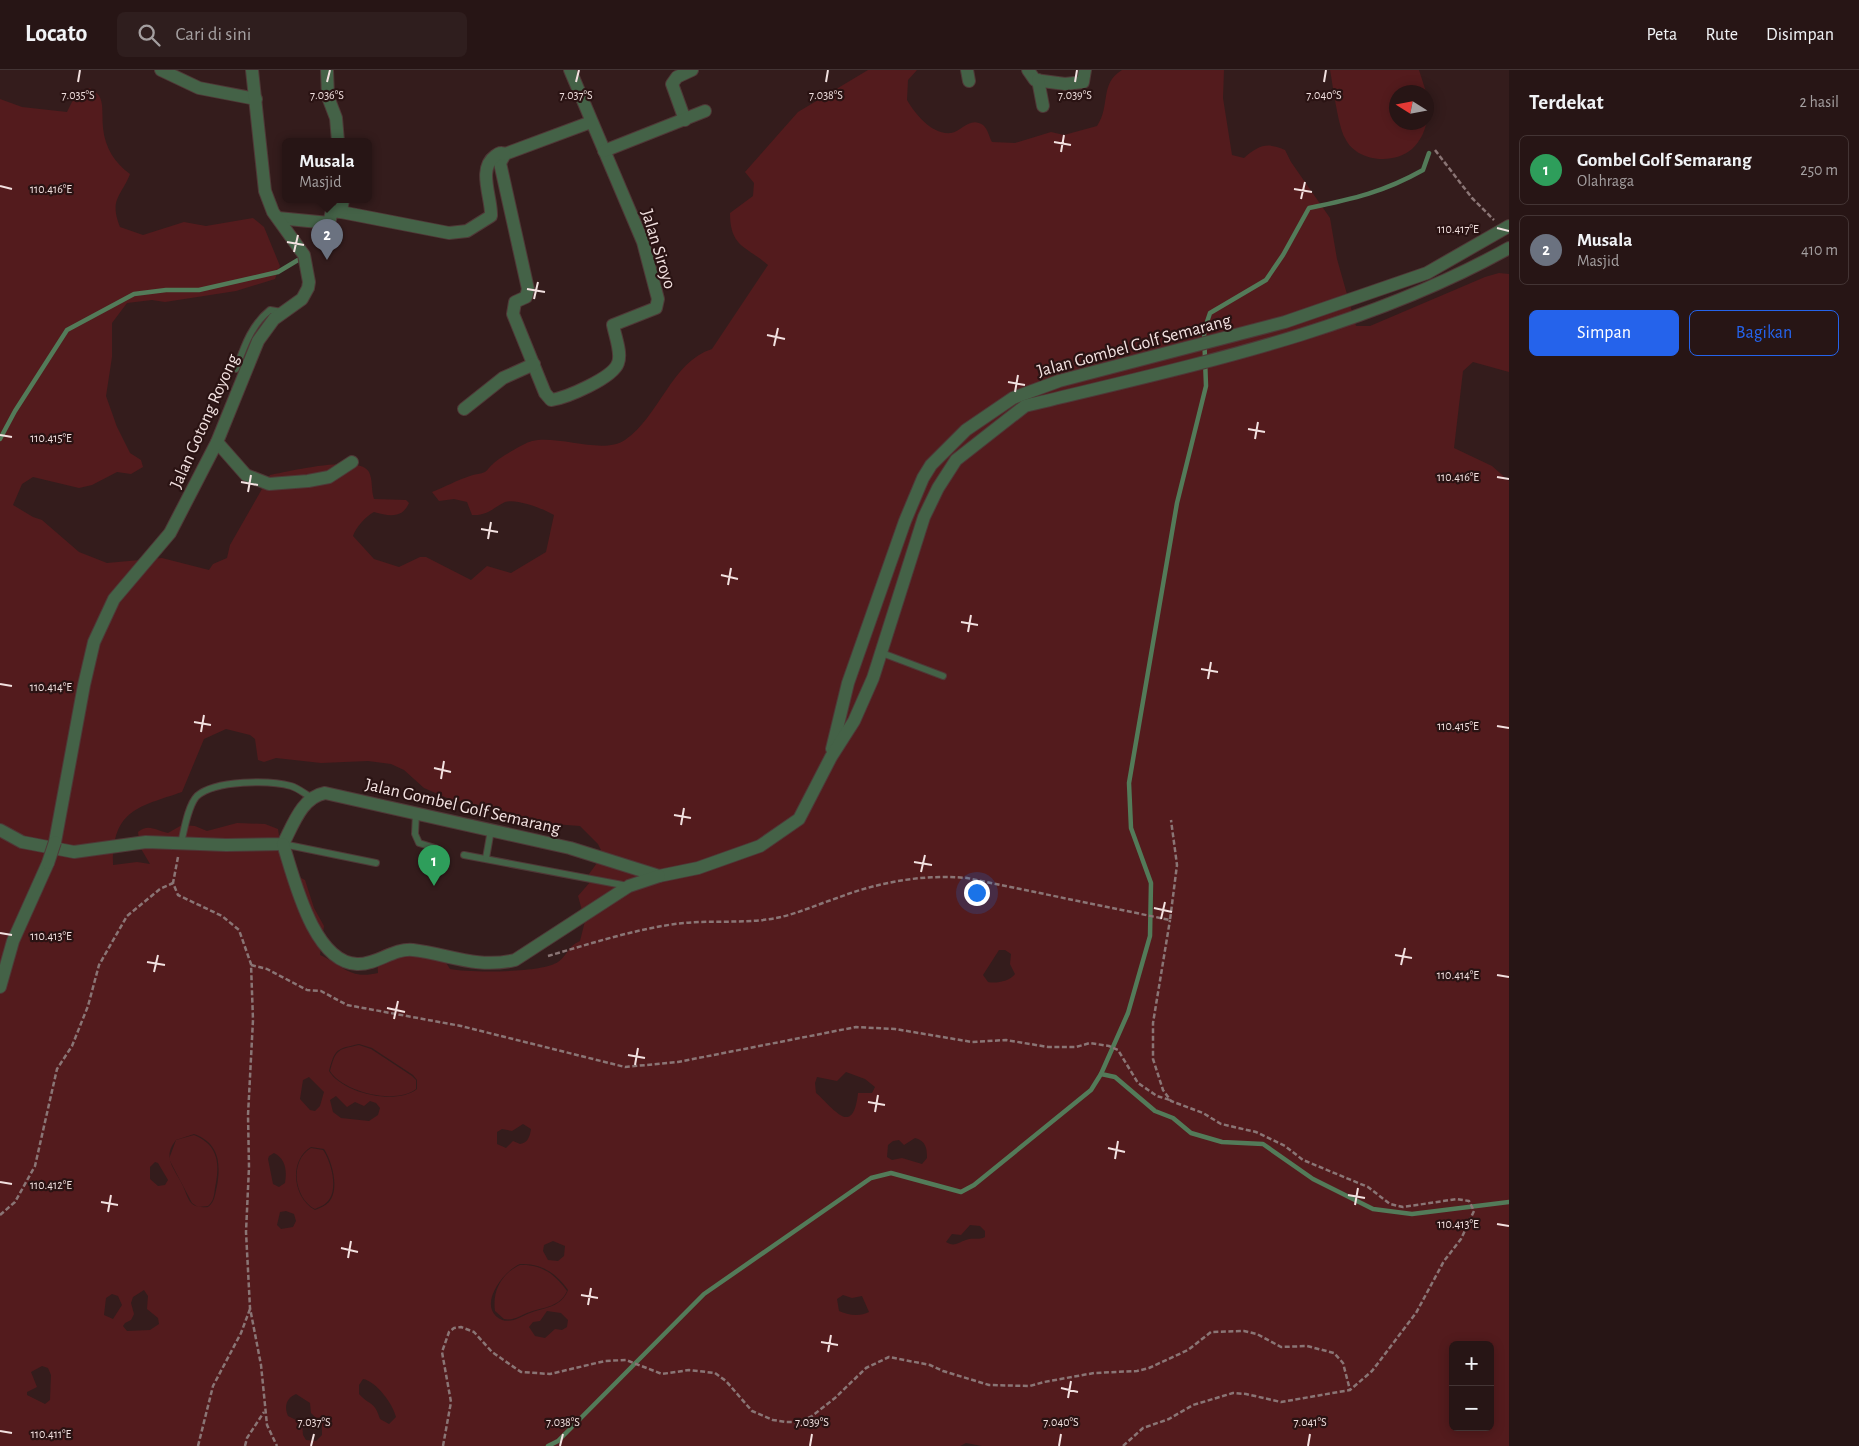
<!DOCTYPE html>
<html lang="id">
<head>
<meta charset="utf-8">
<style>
  :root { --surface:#271515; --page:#2f1e1e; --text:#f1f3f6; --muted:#a49fa0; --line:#433434; --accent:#2563eb }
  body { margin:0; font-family:"Alegreya Sans",sans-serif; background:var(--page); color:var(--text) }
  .controls { position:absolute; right:15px; bottom:15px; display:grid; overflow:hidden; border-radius:8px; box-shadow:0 2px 12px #0003 }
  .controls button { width:45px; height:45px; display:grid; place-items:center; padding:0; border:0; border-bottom:1px solid var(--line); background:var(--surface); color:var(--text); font:25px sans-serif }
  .compass { position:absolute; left:1389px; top:15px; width:45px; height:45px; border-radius:50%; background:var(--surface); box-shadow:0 2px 12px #0003; rotate:281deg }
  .you { position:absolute; left:976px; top:822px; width:18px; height:18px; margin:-12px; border:4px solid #fff; border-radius:50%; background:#1a73e8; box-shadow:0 0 0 8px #1a73e833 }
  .badge { display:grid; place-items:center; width:32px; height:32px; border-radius:50%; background:var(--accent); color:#fff; font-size:16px; font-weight:700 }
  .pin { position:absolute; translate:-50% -41px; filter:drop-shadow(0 1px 2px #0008) }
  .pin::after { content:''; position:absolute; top:26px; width:18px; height:15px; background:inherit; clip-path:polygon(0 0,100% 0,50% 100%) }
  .popup { position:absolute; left:282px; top:68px; width:90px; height:65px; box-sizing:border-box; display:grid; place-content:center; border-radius:8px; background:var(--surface); filter:drop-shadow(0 1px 4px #0005); font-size:16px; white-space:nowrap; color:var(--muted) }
  .popup b { font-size:19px; color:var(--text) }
  .popup::after { content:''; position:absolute; left:50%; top:100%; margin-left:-10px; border:10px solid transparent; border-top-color:var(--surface) }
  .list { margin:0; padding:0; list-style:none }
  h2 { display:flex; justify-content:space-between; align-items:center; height:65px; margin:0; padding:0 20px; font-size:21px }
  h2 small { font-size:16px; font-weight:400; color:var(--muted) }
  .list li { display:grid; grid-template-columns:32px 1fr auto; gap:15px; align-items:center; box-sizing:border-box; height:70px; margin:0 10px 10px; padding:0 10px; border:1px solid var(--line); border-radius:8px }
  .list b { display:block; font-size:19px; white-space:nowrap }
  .list p { margin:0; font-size:16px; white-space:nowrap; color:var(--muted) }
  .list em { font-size:16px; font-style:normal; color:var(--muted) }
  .actions { display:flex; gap:10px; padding:15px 20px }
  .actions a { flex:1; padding:11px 0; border:1px solid var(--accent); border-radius:8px; text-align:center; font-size:18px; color:var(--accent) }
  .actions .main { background:var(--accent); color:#fff }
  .icon { flex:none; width:28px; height:28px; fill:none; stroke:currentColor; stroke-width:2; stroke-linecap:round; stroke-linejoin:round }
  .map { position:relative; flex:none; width:1509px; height:1376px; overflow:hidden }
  header { display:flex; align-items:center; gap:30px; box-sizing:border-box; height:70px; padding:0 25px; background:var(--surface); border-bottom:1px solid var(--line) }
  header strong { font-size:24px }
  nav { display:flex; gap:28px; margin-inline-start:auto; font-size:18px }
  .search { width:350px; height:45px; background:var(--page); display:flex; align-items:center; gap:12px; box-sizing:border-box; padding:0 18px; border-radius:8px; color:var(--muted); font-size:19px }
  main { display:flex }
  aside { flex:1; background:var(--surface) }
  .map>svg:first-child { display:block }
</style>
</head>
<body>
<header>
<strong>Locato</strong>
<div class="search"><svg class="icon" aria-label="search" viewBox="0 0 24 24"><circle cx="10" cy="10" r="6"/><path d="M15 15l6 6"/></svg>Cari di sini</div>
<nav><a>Peta</a><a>Rute</a><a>Disimpan</a></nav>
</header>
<main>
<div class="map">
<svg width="1509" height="1376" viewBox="0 0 1509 1376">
  <rect width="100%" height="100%" fill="#341c1c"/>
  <g fill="#531b1d" fill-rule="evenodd">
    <path d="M868,0H917L908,10L907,30C915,44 932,65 951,63C962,61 970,46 983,55C988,59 989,67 992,72L1015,73L1051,62L1064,65L1097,56C1111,35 1099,14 1122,0H1224L1223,28L1232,85L1244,88C1259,75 1267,72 1285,80L1291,92L1330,148L1337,189L1356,256H1370L1485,207L1499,203L1509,204V302L1473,292L1463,301L1454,378L1492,396L1509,411V1376H982L966,1373L960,1376H0V29L22,37L67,42L76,24L89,18C107,25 101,42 103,58C105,78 115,93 130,104C121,127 109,129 120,157L143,165L184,152L206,156L253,148L264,157L280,196L275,209L236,221L165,232L152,230L127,233L112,253V287L106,326L117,357L130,383L141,390L143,397L131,404L117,402L92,415L79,418L33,407L22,414L13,435L33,447L42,450L79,482L107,493L162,488L209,500L213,494L227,488L230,475L270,405C288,402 359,384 369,402C373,410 371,421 374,429L406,430L409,433C402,449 389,446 374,442C366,446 356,457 353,466L374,489L399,497L420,487H426L471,510L487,496L511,503L546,482L554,445C544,439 516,428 505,432C493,438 487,446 472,445L467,432L454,429L439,431L432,422C445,417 457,410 470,406C475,404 481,404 485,402C488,400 490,396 493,394C499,388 524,373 532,371C560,365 602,385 625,370C659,347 672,291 712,279L768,195C746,176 730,177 730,143L753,126L754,113L745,102L798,42ZM226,659L250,665L255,669L258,690L264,692L276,688L321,693L368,691L391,694L404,700L424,718L447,728L501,740L528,752L580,756L598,774L601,780L597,793L589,804L591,811L578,826L585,851L580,871C567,877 568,885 558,892C542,903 470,903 450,899C441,880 397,869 379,882L377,888L378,903C349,910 343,895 320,885L324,856L314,838L305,810L284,799L278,759L265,754L237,753L207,761L195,756L182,755L168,763C156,761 149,753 138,762L140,777L150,794L137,792L113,795C112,740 138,737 182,722L204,669ZM999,880H1005L1011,884L1010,894L1015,904C1010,911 996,914 988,912L983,905ZM359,974L372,978L413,1005L417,1010V1019C396,1036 342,1023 329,1001C335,978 337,979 359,974ZM846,1002L865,1009L875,1017L872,1023H858C853,1070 832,1036 816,1023L815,1013L817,1007L837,1011ZM309,1007L324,1022L320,1036L315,1041L310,1040L300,1029L303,1010ZM336,1026L347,1037L355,1032L364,1036L370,1031L376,1033L380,1038L378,1045L369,1051L341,1048L333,1042L330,1030ZM523,1054L531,1059C530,1066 528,1073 520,1074L513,1071L506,1078L497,1074V1062L502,1059L512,1061ZM194,1064C219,1073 221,1093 217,1116C215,1124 215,1132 208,1137C187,1139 189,1127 181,1112C172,1096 163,1086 176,1070ZM915,1068C926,1071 927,1078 927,1088L922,1094L902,1088L892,1090L887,1087L888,1075L893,1071L899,1070L904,1075ZM311,1077L324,1079C332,1091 340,1119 329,1132C325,1136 320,1138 315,1140C293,1128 288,1091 311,1077ZM274,1083C286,1089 287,1101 285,1113L279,1117L273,1114L268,1089L269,1086ZM155,1092L158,1093L168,1110L165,1115L158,1116L150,1109V1097ZM286,1141L294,1144L296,1151L293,1157L281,1159L277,1155L280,1142ZM970,1155L980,1156L985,1161V1167C979,1170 975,1168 969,1169C960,1171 955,1178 946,1172L952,1164L961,1165ZM553,1171L565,1176L564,1186L558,1191L548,1190L543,1181L544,1175ZM520,1194C541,1193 556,1203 568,1220C561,1238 545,1237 530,1243C520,1247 508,1256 497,1247C479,1232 505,1200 520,1194ZM144,1220L148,1226L147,1239L158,1248L159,1254L150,1260L127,1261L123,1256L125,1253L131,1250L134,1244L131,1233L133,1227ZM112,1224L118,1226L122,1235L113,1249L104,1245L106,1228ZM843,1225L852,1228L862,1226L869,1242C860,1247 847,1245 839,1241L837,1229ZM547,1241L561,1243L568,1250L567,1257L562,1260L555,1259L545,1268L535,1266L529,1257L533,1252L540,1251ZM1453,1275H1490V1357H1453ZM42,1296L48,1298L51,1305L50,1330L45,1334L27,1325V1322L37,1317L31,1302ZM363,1309C376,1311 393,1334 396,1347L389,1354L380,1349C374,1330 371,1337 359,1324V1315ZM296,1324L310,1333L311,1343L322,1354V1365L316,1371L306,1370L303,1365L302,1353L288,1346C284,1337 286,1328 296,1324Z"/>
    <path d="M1330,0H1419L1426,22H1396V52H1426L1427,25C1429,44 1428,64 1412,79C1394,95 1356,92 1345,68C1338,56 1333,16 1330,0Z"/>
    <path d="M359,975L371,979L412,1006L416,1010V1019C395,1035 343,1022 330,1001C336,979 337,980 359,975Z"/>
    <path d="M194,1065C219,1075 220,1095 215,1118C214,1125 214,1131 208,1136L198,1137L192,1133L169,1089L176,1070Z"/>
    <path d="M311,1078L323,1080C331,1091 340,1122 326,1133C323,1136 318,1137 315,1139C294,1128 289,1091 311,1078Z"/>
    <path d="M520,1195C541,1194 555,1204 567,1221C560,1237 544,1237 530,1242C520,1245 515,1251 504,1249L495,1241C492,1221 502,1203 520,1195Z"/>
  </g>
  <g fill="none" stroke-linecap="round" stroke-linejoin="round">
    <g stroke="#537b59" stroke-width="4.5">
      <path d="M0,369L15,341L67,260L134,224L166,220H199L278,202L298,190"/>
      <path d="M1101,1004L1115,1007L1155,1041L1173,1048L1191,1063L1222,1072L1263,1074L1313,1109L1373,1139L1412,1144L1509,1132"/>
      <path d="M548,1376L558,1371L704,1224L871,1108L891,1103L961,1122L974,1115L1091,1020L1101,1004L1128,943L1150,866L1151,813L1131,758L1129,713L1177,433L1206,316L1204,261L1210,243L1266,210L1283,185L1309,138C1353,129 1384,122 1423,100L1429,83"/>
    </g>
    <defs>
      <g id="service">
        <path d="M236,299C244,277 251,255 270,240L282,242"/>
        <path d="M882,583L943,606"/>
        <path d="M416,743L415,764L419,773L435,778"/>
        <path d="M181,773C184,761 188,735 197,726C215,710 270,710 291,716C298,718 305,724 312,728"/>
        <path d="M283,774L376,793"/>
        <path d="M464,785L628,816"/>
        <path d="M486,788L491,760"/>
      </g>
      <g id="minor">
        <path d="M161,0L199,18L256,29"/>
        <path d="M327,0L328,27L336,48L338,71"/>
        <path d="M570,0L643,172L658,229L656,238L613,255C615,266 622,283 618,293C613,308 566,328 551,330L545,323L513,244L515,232L526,227L528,219L500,93L505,84L591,52"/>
        <path d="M967,0L969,11"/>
        <path d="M1028,0L1035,10L1065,14L1083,12L1085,0"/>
        <path d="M1038,10L1043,36"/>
        <path d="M685,50L672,14L677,7L692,0"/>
        <path d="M604,81L705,41"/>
        <path d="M341,142L449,163L467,161L491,146C492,128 477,99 495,86C499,83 501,82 505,84"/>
        <path d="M278,148L329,153L332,141L341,142L343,129"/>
        <path d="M464,339L503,308L534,294"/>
        <path d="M217,372L246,405L269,414L308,411L329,407L352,392"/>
        <path d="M832,679L848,613L905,451L923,408L931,395L966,360L1013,328L1059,311L1285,252L1427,203L1509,156"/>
        <path d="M0,760L22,772L74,782L146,772L226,775L283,774C293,755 302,727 325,723L570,778L659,806L698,798L760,776L799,749L831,687L854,651L873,608L924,447L938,418L956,390L1025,336C1189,296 1361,261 1509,178"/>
        <path d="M55,772L84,615L94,572L114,529L170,463L217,372L258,271L274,249L302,229L308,218L309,212L304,185L273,142L265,121L252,0"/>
        <path d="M283,774C294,808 313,892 357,894C377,895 393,878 413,880C448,884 476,899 515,890L629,816L659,806"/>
        <path d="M0,917L13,871L48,793"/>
      </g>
    </defs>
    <use href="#service" stroke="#4f3837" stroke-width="8"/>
    <use href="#minor" stroke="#4f3837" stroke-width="14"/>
    <g stroke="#8a7575" stroke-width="2.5" stroke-dasharray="5 2.5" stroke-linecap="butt">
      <path d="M1435,80L1472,128L1494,150"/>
      <path d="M178,787L173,813L178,825L222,846L239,860L251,894L253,950L248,1045L249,1097L246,1162L250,1238L261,1295L267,1355L277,1376"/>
      <path d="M548,886C589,874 642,857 684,853C714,850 746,854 776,848C797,844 816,835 837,828C879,812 923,804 967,808L1170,850L1177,795L1171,750"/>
      <path d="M251,895L267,899L307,920L321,921L347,935L461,956L625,997L678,992L856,957L895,959L972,972L1006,970L1048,977H1076L1090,973L1109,976L1118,980L1138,1013L1157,1026L1170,1030"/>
      <path d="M0,1145L15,1132L35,1096L57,999L72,976L88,936L99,895L127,846L160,819L173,813"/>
      <path d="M198,1376L213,1316L241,1263L250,1239"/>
      <path d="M245,1376L247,1368L264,1342"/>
      <path d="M443,1376L451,1332L442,1282L449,1262L454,1258L461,1257L474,1262L492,1282L521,1302L550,1304L605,1291L626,1290L662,1304L689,1300L715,1303L726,1311L752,1341L773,1350L786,1352H800L812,1346L835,1328L866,1298L889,1287L930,1295L943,1301L989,1315L1030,1316L1044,1312L1094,1303L1137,1301L1149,1298L1188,1280L1211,1262L1244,1261L1257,1264L1281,1277L1307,1276L1334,1283L1343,1293L1350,1320"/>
      <path d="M1123,1376L1143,1358L1169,1349L1193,1335L1233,1323L1246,1324L1281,1332L1350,1320L1372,1301L1416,1243L1444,1191L1461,1169L1474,1141L1469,1131L1457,1129L1403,1137L1390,1134L1368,1117L1303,1090L1285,1076L1256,1062L1221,1054L1203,1043L1171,1031L1163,1020L1153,989V953L1170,850"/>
    </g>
    <use href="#service" stroke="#446247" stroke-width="6"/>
    <use href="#minor" stroke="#446247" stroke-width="12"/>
    <defs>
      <path id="minor-bridge" d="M48,793L55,772"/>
    </defs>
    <use href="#minor-bridge" stroke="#4f3837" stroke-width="14" stroke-linecap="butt"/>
    <use href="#minor-bridge" stroke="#446247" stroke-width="12"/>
  </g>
  <path fill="none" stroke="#f2e1e0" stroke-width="2" d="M78,12L80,0M327,12L330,0M576,12L579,0M826,12L828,0M1075,12L1077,0M1324,12L1326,0M1054,72L1071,75M1061,82L1064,65M0,116L12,119M1294,119L1312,122M1301,129L1305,112M1497,158L1509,161M287,172L304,175M294,182L298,165M527,219L545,222M534,229L538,212M767,265L785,269M774,276L778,258M1008,312L1025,315M1015,322L1018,305M1248,359L1265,362M0,365L12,367M1255,369L1258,352M1497,407L1509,409M241,412L258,415M248,422L251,405M481,459L498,462M488,469L491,452M721,505L738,509M728,515L731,498M961,552L978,555M968,562L971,545M1201,599L1218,602M1208,609L1211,592M0,614L12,616M194,652L211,655M1497,656L1509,658M201,662L204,645M434,698L451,702M441,709L444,691M674,745L691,748M681,755L684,738M914,792L932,795M921,802L925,785M1154,838L1172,842M1161,849L1165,832M0,863L12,865M1395,885L1412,888M147,892L165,895M1401,895L1405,878M154,902L158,885M1497,905L1509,907M387,938L405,942M394,949L398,931M628,985L645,988M635,995L638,978M868,1032L885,1035M875,1042L878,1025M1108,1078L1125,1082M1115,1089L1118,1071M0,1112L12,1114M1348,1125L1365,1128M101,1132L118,1135M1355,1135L1358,1118M108,1142L111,1125M1497,1154L1509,1156M341,1178L358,1182M348,1188L351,1171M581,1225L598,1228M588,1235L591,1218M821,1272L838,1275M828,1282L831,1265M1061,1318L1078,1322M1068,1328L1071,1311M0,1361L12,1363M311,1376L314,1364M560,1376L563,1364M810,1376L812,1364M1059,1376L1061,1364M1308,1376L1310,1364"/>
  <g text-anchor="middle" stroke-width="4.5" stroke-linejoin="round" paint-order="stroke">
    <g font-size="18" fill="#f2e1e0" stroke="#2a1313">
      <text transform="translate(659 179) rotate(73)" y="6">Jalan Siroyo</text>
      <text transform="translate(1134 275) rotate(-15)" y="6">Jalan Gombel Golf Semarang</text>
      <text transform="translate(204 351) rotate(-66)" y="6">Jalan Gotong Royong</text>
      <text transform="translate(463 736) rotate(13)" y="6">Jalan Gombel Golf Semarang</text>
    </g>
  </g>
  <g font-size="12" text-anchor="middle" fill="#f2e1e0" stroke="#2a1313" stroke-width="4.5" stroke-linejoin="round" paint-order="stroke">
    <text x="78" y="29">7.035°S</text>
    <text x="327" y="29">7.036°S</text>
    <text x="576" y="29">7.037°S</text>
    <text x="826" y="29">7.038°S</text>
    <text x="1075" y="29">7.039°S</text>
    <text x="1324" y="29">7.040°S</text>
    <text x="51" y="123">110.416°E</text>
    <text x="1458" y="163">110.417°E</text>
    <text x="51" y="372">110.415°E</text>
    <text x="1458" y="411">110.416°E</text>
    <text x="51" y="621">110.414°E</text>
    <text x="1458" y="660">110.415°E</text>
    <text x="51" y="870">110.413°E</text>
    <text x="1458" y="909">110.414°E</text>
    <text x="51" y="1119">110.412°E</text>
    <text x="1458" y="1158">110.413°E</text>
    <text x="314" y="1356">7.037°S</text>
    <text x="563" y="1356">7.038°S</text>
    <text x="812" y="1356">7.039°S</text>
    <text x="1061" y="1356">7.040°S</text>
    <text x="1310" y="1356">7.041°S</text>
    <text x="51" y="1368">110.411°E</text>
  </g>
</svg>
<div class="controls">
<button>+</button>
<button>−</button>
</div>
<svg class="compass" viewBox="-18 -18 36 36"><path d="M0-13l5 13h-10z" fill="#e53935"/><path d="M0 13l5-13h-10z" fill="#a49fa0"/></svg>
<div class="you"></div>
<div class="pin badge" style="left:434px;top:816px;background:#2e9e5b">1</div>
<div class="pin badge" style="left:327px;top:190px;background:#6b7280">2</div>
<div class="popup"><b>Musala</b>Masjid</div>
</div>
<aside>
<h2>Terdekat<small>2 hasil</small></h2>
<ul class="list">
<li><span class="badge" style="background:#2e9e5b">1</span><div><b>Gombel Golf Semarang</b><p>Olahraga</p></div><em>250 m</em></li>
<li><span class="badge" style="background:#6b7280">2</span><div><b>Musala</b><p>Masjid</p></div><em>410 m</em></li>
</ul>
<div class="actions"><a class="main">Simpan</a><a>Bagikan</a></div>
</aside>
</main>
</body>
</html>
